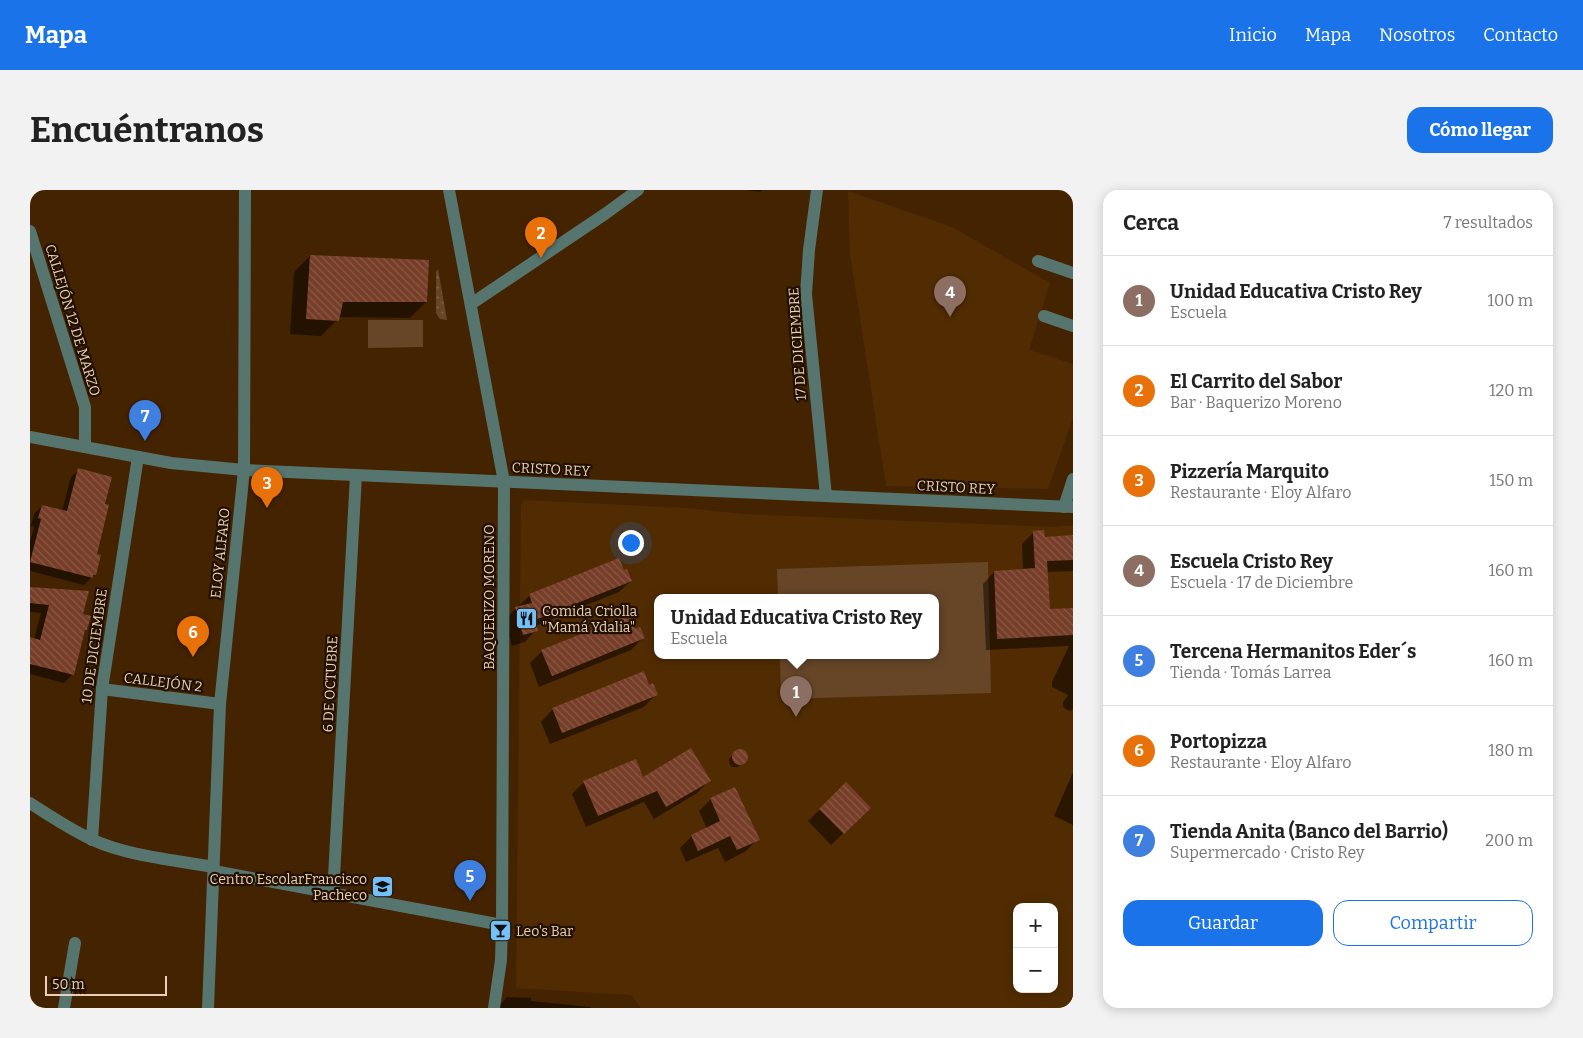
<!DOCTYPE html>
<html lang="es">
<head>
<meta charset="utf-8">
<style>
  :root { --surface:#fff; --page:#f2f2f2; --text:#222; --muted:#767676; --line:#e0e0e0; --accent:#1a73e8 }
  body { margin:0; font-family:Bitter,serif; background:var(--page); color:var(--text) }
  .controls { position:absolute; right:15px; bottom:15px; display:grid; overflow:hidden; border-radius:10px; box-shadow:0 2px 12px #0003 }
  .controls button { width:45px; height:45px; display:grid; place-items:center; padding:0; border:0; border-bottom:1px solid var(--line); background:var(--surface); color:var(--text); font:25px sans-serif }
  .scale { position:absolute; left:15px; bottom:12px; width:122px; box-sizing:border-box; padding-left:5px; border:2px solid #ead0ba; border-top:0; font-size:14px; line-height:18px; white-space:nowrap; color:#ead0ba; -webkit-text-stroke:4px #221001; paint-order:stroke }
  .you { position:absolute; left:600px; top:352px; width:18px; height:18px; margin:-12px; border:4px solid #fff; border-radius:50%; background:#1a73e8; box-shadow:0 0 0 8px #1a73e833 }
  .badge { display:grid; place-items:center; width:32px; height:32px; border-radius:50%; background:var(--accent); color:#fff; font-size:16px; font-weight:700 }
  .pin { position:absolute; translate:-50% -41px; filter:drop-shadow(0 1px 2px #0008) }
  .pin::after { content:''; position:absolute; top:26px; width:18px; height:15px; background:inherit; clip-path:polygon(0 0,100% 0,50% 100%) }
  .popup { position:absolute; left:624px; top:404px; width:285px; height:65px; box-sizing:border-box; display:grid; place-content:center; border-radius:10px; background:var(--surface); filter:drop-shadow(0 1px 4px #0005); font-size:16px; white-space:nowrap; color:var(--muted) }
  .popup b { font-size:19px; color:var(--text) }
  .popup::after { content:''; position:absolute; left:50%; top:100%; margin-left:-10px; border:10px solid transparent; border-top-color:var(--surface) }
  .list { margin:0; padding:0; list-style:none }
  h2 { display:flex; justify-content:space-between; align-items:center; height:65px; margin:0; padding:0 20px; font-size:21px }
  h2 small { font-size:16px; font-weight:400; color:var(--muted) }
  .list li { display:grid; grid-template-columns:32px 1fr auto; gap:15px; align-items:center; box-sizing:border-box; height:90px; padding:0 20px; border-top:1px solid var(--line) }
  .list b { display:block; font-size:19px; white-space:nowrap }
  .list p { margin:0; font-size:16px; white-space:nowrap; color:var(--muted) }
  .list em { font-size:16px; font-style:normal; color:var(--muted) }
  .actions { display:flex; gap:10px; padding:15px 20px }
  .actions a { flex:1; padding:11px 0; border:1px solid var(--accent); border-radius:15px; text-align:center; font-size:18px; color:var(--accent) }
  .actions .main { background:var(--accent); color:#fff }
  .map { position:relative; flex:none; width:1043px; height:818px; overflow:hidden; border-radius:15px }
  header { display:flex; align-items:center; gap:30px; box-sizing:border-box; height:70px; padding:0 25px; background:var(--accent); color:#fff }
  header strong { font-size:24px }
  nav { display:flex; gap:28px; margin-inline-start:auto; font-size:18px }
  .intro { display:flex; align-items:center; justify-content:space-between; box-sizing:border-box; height:120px; padding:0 30px }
  h1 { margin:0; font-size:35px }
  .button { padding:12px 22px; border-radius:15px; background:var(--accent); color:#fff; font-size:18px; font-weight:700 }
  main { display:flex; gap:30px; padding:0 30px }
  aside { flex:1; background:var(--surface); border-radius:15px; box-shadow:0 2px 12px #0003 }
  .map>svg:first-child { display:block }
</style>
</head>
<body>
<header>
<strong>Mapa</strong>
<nav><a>Inicio</a><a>Mapa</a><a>Nosotros</a><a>Contacto</a></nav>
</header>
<div class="intro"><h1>Encuéntranos</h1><a class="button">Cómo llegar</a></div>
<main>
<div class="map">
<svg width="1043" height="818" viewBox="0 0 1043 818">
  <defs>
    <pattern id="grass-dots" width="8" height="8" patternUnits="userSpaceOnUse" patternTransform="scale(1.25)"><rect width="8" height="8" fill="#674628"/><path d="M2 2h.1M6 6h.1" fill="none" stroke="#7d6045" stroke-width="1.8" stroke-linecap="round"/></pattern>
    <pattern id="building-back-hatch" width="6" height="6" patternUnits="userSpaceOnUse" patternTransform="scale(1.25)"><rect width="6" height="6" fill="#763e29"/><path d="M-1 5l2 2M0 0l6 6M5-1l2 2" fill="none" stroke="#8a5946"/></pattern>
  </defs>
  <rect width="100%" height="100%" fill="#442301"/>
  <g fill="#512c02" fill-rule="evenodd">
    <path d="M818,1L922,37L1020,93L999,160L1043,174V228L1018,299L856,296L820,64Z"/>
    <path d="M494,310L655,318L714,324L1022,337L1043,335V818H611L601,805L486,798L491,314ZM627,408H905V466H627ZM987,717H1024V799H987Z"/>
  </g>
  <path fill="url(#grass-dots)" d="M408,79L417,130L410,129L406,123V82Z"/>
  <g fill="#674628">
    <path d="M338,130H393V157L338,158Z"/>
    <path d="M958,372L961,503L751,509L750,466H905V408H748L747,379Z"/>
  </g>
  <g fill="#0007">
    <path d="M717,0H732L730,2Z"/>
    <path d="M280,66L396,112L380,128L308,127L307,130L291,146L260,144L264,82Z"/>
    <path d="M49,280L74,315L65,365V384L54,395L0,381V352L4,337L1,336L4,324L12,316L32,321L41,287Z"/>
    <path d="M1004,342L1014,348L1043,347V381L1016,382L1019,420L1043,419V519L1041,521L1037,520L1033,517V512L1038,505L1022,497V492L1039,456L956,460L953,394L964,382L993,380L992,354Z"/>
    <path d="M594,382L601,391L589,402L505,436L506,440L495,452L482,456L474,430L500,405Z"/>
    <path d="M0,399L52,425L56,439L54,442L43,484L34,493L0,484V448L4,449L11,423L0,422Z"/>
    <path d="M604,440L613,448L601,460L509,497L500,473L512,461Z"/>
    <path d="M619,496L626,504L614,517L520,554L511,532L523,519Z"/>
    <path d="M710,560L715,563V569L708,577H702L699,573V569L707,561Z"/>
    <path d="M1043,582V635L1024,626Z"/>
    <path d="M612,589L679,591L667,603L624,629L614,612L556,637L542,604L554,592Z"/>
    <path d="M816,594L827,630L801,655L778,631Z"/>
    <path d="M704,598L728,649L716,661L695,672L688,658L656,672L650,658L662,646L677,639L669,621L681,609Z"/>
    <path d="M477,807L501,808V811L561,817V818H470V815Z"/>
  </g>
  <g fill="url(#building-back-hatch)">
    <path d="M280,65L399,70L397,112H313L309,131L276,129Z"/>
    <path d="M48,278L82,287L75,314L79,315L67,364L71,365L66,385H63V388L0,372L11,329L8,328L12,315L37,321Z"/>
    <path d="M1014,340L1015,347L1043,345V370L1017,371L1020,419L1043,418V445L967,449L964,381L1005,378L1003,341Z"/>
    <path d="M589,368L594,380L597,379L602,391L505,430L508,441L493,445L485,417L502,413L499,404Z"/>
    <path d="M0,397L59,401L53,424L61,426L57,440H55L44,485L0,474V447L10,450L19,415L0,413Z"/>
    <path d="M599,425L605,439L610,437L615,448L522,486L511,460Z"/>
    <path d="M614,481L619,495L623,493L628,505L532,543L522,518Z"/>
    <path d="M661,558L681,591L636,617L627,601L568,626L553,591L606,569L613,587Z"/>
    <circle cx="710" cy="567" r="8"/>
    <path d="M816,592L841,618L814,644L789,619Z"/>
    <path d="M705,597L730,650L707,660L700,646L668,661L661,645L690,631L680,608Z"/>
  </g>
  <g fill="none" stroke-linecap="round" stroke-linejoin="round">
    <g stroke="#56756f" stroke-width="12">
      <path d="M419,0L474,292L472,735L471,770L464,818"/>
      <path d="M787,0L779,60L776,104L796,306"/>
      <path d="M0,41L55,217V257"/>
      <path d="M1008,71L1043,83"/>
      <path d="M441,114L575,24L608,0"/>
      <path d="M1014,126L1043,136"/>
      <path d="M0,247L141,273L214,280L1043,317"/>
      <path d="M1034,317L1043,289"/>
      <path d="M72,499L190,514"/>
      <path d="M0,613C20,626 41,640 63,650C98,666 145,670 183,677"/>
      <path d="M62,650L72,499L108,267"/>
      <path d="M184,681L472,735"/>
      <path d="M303,705L326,285"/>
      <path d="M34,818L45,753"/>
      <path d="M178,818L190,514L214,280L215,0"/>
    </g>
  </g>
  <defs>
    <symbol id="restaurant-square" viewBox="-11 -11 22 22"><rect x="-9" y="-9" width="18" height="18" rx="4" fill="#75c0f6" stroke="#221001"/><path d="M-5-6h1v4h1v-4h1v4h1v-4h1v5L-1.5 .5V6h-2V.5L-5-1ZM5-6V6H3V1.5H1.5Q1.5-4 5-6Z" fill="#111"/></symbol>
    <symbol id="school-square" viewBox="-11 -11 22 22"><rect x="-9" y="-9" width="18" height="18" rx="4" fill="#75c0f6" stroke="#221001"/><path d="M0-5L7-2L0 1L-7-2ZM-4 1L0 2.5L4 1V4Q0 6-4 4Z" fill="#111"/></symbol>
    <symbol id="bar-square" viewBox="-11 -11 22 22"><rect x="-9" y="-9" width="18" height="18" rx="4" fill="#75c0f6" stroke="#221001"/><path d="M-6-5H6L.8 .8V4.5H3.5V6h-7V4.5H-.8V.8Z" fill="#111"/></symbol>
  </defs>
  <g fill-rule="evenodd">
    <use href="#restaurant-square" x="484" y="416" width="25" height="25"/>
    <use href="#school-square" x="340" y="684" width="25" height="25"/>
    <use href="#bar-square" x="458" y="728" width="25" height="25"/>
  </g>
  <g text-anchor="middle" stroke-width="4.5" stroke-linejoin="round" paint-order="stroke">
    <g font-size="14" fill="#ead0ba" stroke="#221001">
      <text transform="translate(43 130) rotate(73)" y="5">CALLEJÓN 12 DE MARZO</text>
      <text transform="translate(767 154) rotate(-94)" y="5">17 DE DICIEMBRE</text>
      <text transform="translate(521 279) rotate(3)" y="5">CRISTO REY</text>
      <text transform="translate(926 297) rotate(3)" y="5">CRISTO REY</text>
      <text transform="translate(190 363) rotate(-84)" y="5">ELOY ALFARO</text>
      <text transform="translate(459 407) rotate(-90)" y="5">BAQUERIZO MORENO</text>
      <text transform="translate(64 456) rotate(-82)" y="5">10 DE DICIEMBRE</text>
      <text transform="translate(133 492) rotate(7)" y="5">CALLEJÓN 2</text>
      <text transform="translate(300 494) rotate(-87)" y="5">6 DE OCTUBRE</text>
    </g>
    <g font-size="14" fill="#ead0ba" stroke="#221001" text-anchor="start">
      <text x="512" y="426">Comida Criolla<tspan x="512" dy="16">"Mamá Ydalia"</tspan></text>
      <text x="337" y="694" text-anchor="end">Centro EscolarFrancisco<tspan x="337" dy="16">Pacheco</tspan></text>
      <text x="486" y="746">Leo's Bar</text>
    </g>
  </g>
</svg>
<div class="controls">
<button>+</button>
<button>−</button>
</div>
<div class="scale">50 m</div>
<div class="you"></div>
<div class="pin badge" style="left:766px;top:527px;background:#8d6e63">1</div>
<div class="popup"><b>Unidad Educativa Cristo Rey</b>Escuela</div>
<div class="pin badge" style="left:511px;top:68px;background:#e8710a">2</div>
<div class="pin badge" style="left:237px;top:318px;background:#e8710a">3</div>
<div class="pin badge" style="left:920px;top:127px;background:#8d6e63">4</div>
<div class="pin badge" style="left:440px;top:711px;background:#3f7fe0">5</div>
<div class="pin badge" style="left:163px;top:467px;background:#e8710a">6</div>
<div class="pin badge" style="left:115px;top:251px;background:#3f7fe0">7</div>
</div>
<aside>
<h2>Cerca<small>7 resultados</small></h2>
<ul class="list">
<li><span class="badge" style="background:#8d6e63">1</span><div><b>Unidad Educativa Cristo Rey</b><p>Escuela</p></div><em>100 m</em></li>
<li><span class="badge" style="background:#e8710a">2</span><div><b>El Carrito del Sabor</b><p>Bar · Baquerizo Moreno</p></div><em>120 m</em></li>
<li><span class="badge" style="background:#e8710a">3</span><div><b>Pizzería Marquito</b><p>Restaurante · Eloy Alfaro</p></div><em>150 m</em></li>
<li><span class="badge" style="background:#8d6e63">4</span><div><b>Escuela Cristo Rey</b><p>Escuela · 17 de Diciembre</p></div><em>160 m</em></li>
<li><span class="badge" style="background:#3f7fe0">5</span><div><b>Tercena Hermanitos Eder´s</b><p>Tienda · Tomás Larrea</p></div><em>160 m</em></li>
<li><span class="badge" style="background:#e8710a">6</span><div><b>Portopizza</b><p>Restaurante · Eloy Alfaro</p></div><em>180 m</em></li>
<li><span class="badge" style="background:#3f7fe0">7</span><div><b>Tienda Anita (Banco del Barrio)</b><p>Supermercado · Cristo Rey</p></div><em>200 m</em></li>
</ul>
<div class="actions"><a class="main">Guardar</a><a>Compartir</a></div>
</aside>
</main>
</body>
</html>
